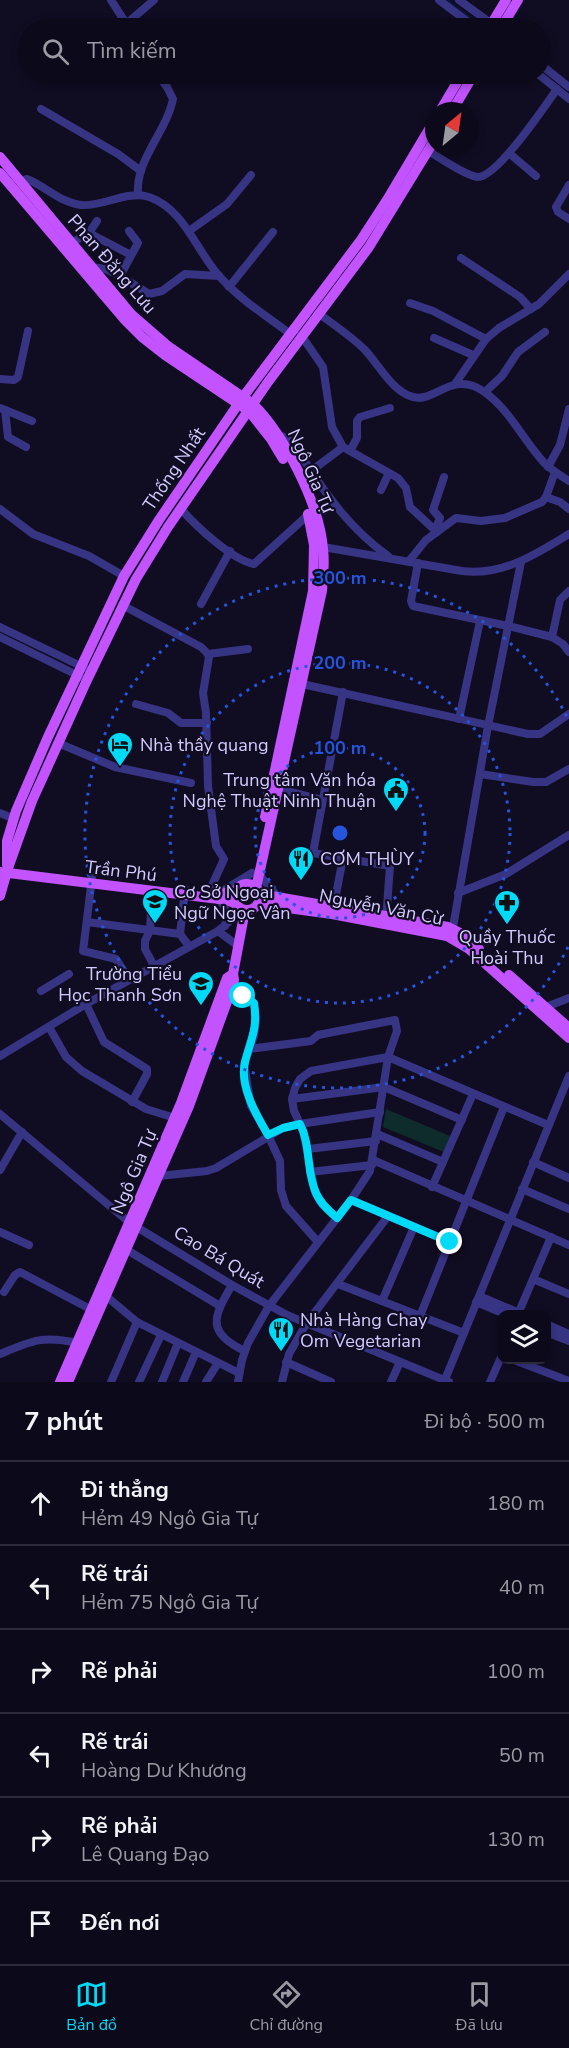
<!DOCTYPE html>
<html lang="vi">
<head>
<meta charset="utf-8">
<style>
  :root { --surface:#0c091a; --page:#1a1727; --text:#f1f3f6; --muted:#9a9aa2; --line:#2c2a39; --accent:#00daf7 }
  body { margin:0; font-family:"Nunito Sans",sans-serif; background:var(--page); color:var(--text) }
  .controls { position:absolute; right:18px; bottom:18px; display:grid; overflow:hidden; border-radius:12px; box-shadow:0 3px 9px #0003 }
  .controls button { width:54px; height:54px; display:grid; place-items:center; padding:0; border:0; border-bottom:2px solid var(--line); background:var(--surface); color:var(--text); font:30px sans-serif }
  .compass { position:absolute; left:425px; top:102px; width:54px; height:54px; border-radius:50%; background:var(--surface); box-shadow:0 3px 9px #0003; rotate:29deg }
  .stop { position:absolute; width:18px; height:18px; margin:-14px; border:4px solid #00daf7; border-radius:50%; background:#fff }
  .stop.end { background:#00daf7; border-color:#fff; box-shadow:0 2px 6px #0008 }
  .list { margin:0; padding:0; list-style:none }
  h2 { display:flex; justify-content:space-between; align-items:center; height:78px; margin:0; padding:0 24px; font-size:26px }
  h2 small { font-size:20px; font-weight:400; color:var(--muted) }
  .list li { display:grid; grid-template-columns:39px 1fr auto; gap:18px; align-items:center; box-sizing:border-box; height:84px; padding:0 24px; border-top:2px solid var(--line) }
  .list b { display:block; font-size:22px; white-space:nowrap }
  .list p { margin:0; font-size:20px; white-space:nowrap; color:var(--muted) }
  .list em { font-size:20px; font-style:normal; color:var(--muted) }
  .icon { flex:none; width:33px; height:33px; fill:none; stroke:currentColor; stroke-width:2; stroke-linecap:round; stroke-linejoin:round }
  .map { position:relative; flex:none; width:569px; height:1382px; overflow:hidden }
  .search { position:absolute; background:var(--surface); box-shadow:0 3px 9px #0003; left:18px; right:18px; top:18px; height:66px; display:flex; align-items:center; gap:15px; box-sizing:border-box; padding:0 21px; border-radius:33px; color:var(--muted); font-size:22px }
  .sheet { height:582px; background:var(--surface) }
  nav { display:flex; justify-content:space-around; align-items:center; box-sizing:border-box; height:84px; border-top:2px solid var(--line); background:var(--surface); font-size:16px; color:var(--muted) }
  nav a { display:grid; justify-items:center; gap:3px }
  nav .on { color:var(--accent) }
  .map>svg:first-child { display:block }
</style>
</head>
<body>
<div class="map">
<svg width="569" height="1382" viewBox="0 0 569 1382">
  <rect width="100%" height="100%" fill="#100c22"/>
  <path fill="#0e2c2b" d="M386,1109L450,1136L444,1152L383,1127Z"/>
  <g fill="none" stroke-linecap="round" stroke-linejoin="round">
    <path stroke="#061a40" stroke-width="1.5" d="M447,0L475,21"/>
    <g stroke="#383484" stroke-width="8">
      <path d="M111,0L129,28"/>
      <path d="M439,0L476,28"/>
      <path d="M459,0L492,24"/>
      <path d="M126,24L154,0"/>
      <path d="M540,64L569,87"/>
      <path d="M538,74L569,99"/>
      <path d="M41,109L118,154L141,171"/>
      <path d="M428,151C441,158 464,175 477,177C496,179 545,106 557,89"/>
      <path d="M509,153L536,176"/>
      <path d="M20,182L27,179C45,186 61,203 81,205C103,207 127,190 149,197C186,210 196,252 221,278C241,300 265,315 289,333"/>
      <path d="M569,185L556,207L558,212L569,219"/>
      <path d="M138,195C135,160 166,133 173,99L167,87L157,74"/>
      <path d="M189,231L227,204L251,175"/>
      <path d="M89,233L131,255"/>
      <path d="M66,246L89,233L97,221"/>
      <path d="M461,258L520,297L531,309"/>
      <path d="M92,267L105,269L120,276L149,294L162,291L185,274L219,276"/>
      <path d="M120,276L138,243L129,231"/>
      <path d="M229,287L273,232"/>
      <path d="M410,303L433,311L486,339"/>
      <path d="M318,313C334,325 351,336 365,350C379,365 391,389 410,396C433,406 451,369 483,391C508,408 521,436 540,458C547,468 559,474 569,481"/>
      <path d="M301,335L323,367L332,427L343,447L398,478L406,488L410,507L437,532"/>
      <path d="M434,338L473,355"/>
      <path d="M0,379L14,380L18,377L28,331"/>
      <path d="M455,384L486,339L499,328L539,304L569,274"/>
      <path d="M485,392L502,376L518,352L545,332"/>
      <path d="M0,408L32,421"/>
      <path d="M5,410L8,437L26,447"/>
      <path d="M278,435C291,437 298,450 304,460C328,498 352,530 388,556"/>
      <path d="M350,451L357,438V421L360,417L390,408"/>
      <path d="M548,467L560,445L569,409"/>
      <path d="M311,471L343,447"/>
      <path d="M381,490L389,473"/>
      <path d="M546,497L560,502L569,509"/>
      <path d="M0,509L33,534L89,556L124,576"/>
      <path d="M181,509C196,526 232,560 254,564L308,515"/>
      <path d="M435,530L440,518L433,510L444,477"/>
      <path d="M323,547L462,571C503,576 536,554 569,534"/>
      <path d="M409,561L426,540L456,518L481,521L505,518L542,502L546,497L555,472"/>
      <path d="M418,563L411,601L413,606L508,626L552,637L563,644L569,652"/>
      <path d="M201,604L230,551"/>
      <path d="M122,605L201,647L208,654L209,657L203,693L206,713L208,786L216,846L224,859L209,892"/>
      <path d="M0,627L85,668"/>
      <path d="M0,637L81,677"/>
      <path d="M552,637L560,600L569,591"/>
      <path d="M208,654L248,649"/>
      <path d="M302,684L528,734H540L569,714"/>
      <path d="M343,692L313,853L390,866L386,920"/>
      <path d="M136,704L168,713L181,723H207"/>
      <path d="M459,719L480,621"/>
      <path d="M58,743L115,767L191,783"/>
      <path d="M480,774L533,782H546L569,769"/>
      <path d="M279,789L322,800"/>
      <path d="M0,813L12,818"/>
      <path d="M260,872L262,878L278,897"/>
      <path d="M92,878L83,951L116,959L129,979"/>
      <path d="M152,892L150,930L145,941V949L154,966"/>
      <path d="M219,893L252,873"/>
      <path d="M458,893L506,874L569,835"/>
      <path d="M219,900C227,908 228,915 225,926"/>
      <path d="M333,910L343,858"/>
      <path d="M87,922L180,934L189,946"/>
      <path d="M218,931L238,946"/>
      <path d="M452,933L488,726L521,562"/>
      <path d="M180,934L185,889"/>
      <path d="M232,988L254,1003L256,1018L254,1036L244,1064L251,1106L268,1135L280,1161L281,1190L286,1206L318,1242"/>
      <path d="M41,991L69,974"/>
      <path d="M86,1004L104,1042L147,1069V1074L132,1102"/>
      <path d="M543,1011L546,1007L569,998"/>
      <path d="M49,1027L66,1057L82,1071L146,1109L175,1118"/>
      <path d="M0,1056L86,1004L218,931L231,920L239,907"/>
      <path d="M292,1099L384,1087L462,1120"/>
      <path d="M0,1114L130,1223L232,1285L287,1315L449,1382"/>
      <path d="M377,1134L443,1162"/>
      <path d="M308,1149L376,1141"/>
      <path d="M373,1160L569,1245"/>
      <path d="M533,1162L569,1178"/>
      <path d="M0,1170L22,1132"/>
      <path d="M310,1172L372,1165"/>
      <path d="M159,1176L207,1171L216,1168L283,1128L300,1124L380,1112"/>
      <path d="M432,1187L473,1094"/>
      <path d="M522,1189L569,1209"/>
      <path d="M351,1200L450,1242"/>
      <path d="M337,1218L322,1204L315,1192L303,1130L294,1111L292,1099L295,1088L300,1079L311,1071L388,1057L548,1125"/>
      <path d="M0,1232L29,1245"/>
      <path d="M127,1250L220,1306"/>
      <path d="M533,1279L569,1294"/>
      <path d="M338,1284L464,1333"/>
      <path d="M232,1285C213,1317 206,1333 245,1351"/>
      <path d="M4,1292L15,1275L20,1272L92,1310"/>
      <path d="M106,1296L137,1322L239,1373"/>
      <path d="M479,1296L522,1314"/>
      <path d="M382,1301L414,1227"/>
      <path d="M476,1302L505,1314"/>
      <path d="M518,1314L551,1237"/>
      <path d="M420,1316L504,1107"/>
      <path d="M546,1324L569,1334"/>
      <path d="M546,1332L569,1341"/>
      <path d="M0,1354C31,1341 43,1335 77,1343"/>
      <path d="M514,1360L569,1381"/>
      <path d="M286,1362L331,1382"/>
      <path d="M111,1382L137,1322"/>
      <path d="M139,1382L161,1335"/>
      <path d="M162,1382L178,1343"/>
      <path d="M183,1382L196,1352"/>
      <path d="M206,1382L218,1363"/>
      <path d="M238,1382L242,1360L248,1343L269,1306L351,1200L370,1171L388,1057L397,1031L395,1020L318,1035L311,1041L249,1049"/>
      <path d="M282,1382L289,1354L306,1324L388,1216"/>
      <path d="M391,1382L400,1362"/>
      <path d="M444,1382L569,1076"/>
      <path d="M490,1382L502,1355"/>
    </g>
    <g stroke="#c253ff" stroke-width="10">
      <path d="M489,28L506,0"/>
      <path d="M501,28L518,0"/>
      <path d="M440,111L462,74"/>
      <path d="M452,111L474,74"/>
      <path d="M0,157L131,314L169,347L253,404C284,434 320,506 323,549C325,564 323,577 322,591L256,888"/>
      <path d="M0,173L125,320L142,337L165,355L249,411L271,439L283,459"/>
      <path d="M265,817L313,591L314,545L308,514"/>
      <path d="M7,865V841L16,811L48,737L124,576L159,520L243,397L361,240L387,200L434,121"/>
      <path d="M0,872L227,900L236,904"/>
      <circle cx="247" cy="897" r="13"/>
      <path d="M215,892L229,893L236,891"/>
      <path d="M260,894L448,927L462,934L479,949"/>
      <path d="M0,896L8,868L32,801L87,680L136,579L168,527L268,382L369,247L434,141"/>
      <path d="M258,904L332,914L447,936L469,949L569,1038"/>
      <path d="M509,975L569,1028"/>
      <path d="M60,1382L181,1103L227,978L233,974"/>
      <path d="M68,1382L189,1106L232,988L234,980L233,974L245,910"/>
    </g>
  </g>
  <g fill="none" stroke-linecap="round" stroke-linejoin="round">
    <path stroke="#00daf7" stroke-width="8" d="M243,996L254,1003C258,1029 251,1038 245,1062C239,1086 257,1116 268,1135L283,1128L300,1124C311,1145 306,1171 316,1193C320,1203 329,1211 337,1218L351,1200L450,1242"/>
  </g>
  <g fill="none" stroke="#2654da" stroke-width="3" stroke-dasharray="3 6">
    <circle cx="340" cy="833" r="85"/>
    <circle cx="340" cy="833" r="170"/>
    <path d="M568 947A255 255 0 1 1 568 719"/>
  </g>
  <defs>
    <symbol id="hotel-pin" viewBox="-11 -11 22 30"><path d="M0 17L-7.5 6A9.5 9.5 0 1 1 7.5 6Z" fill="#00daf7" stroke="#100c22"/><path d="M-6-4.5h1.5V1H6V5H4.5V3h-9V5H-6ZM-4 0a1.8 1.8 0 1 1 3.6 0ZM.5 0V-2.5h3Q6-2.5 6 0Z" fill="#111"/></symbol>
    <symbol id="civic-pin" viewBox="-11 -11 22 30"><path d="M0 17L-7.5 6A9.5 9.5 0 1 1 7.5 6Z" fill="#00daf7" stroke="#100c22"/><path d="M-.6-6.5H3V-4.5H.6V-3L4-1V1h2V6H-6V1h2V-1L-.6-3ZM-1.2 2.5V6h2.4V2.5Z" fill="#111"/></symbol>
    <symbol id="restaurant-pin" viewBox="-11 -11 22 30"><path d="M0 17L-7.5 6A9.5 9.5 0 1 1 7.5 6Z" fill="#00daf7" stroke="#100c22"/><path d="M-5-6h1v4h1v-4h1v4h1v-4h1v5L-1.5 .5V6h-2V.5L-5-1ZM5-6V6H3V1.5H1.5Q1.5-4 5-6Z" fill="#111"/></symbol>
    <symbol id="school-pin" viewBox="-11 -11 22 30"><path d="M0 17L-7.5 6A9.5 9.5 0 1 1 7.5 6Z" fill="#00daf7" stroke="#100c22"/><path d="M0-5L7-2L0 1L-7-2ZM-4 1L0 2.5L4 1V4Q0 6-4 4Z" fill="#111"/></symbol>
    <symbol id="pharmacy-pin" viewBox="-11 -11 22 30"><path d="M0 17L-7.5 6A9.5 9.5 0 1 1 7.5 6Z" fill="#00daf7" stroke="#100c22"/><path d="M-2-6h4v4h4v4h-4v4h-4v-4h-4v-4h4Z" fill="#111"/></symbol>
  </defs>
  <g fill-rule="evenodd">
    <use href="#hotel-pin" x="105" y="730" width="30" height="40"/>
    <use href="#civic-pin" x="381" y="775" width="30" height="40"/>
    <use href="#restaurant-pin" x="286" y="844" width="30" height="40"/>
    <use href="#school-pin" x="140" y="887" width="30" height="40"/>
    <use href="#pharmacy-pin" x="492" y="888" width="30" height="40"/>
    <use href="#school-pin" x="186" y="969" width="30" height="40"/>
    <use href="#restaurant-pin" x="266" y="1315" width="30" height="40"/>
  </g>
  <g text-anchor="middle" stroke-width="4.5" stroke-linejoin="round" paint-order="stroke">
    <g font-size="18" fill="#d3ccff" stroke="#100c22">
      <text transform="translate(112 264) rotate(49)" y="6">Phan Đăng Lưu</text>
      <text transform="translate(174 469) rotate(-56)" y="6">Thống Nhất</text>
      <text transform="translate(311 471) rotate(66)" y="6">Ngô Gia Tự</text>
      <text transform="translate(121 871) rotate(7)" y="6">Trần Phú</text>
      <text transform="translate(381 907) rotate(11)" y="6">Nguyễn Văn Cừ</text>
      <text transform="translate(134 1172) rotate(-67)" y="6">Ngô Gia Tự</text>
      <text transform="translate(219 1257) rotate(31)" y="6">Cao Bá Quát</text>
    </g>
    <g font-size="18" fill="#d3ccff" stroke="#100c22" text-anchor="start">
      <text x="140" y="751">Nhà thầy quang</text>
      <text x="376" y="786" text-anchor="end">Trung tâm Văn hóa<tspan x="376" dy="21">Nghệ Thuật Ninh Thuận</tspan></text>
      <text x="320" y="865">CƠM THÙY</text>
      <text x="174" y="898">Cơ Sở Ngoại<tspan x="174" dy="21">Ngữ Ngọc Vân</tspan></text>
      <text x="507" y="943" text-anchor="middle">Quầy Thuốc<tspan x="507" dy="21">Hoài Thu</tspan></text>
      <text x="182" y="980" text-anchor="end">Trường Tiểu<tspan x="182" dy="21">Học Thanh Sơn</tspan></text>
      <text x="300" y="1326">Nhà Hàng Chay<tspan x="300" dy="21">Om Vegetarian</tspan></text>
    </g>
  </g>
  <circle cx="340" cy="833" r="9" fill="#2654da" stroke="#100c22" stroke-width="3"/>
  <g font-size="18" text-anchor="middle" font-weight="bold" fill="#2654da" stroke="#100c22" stroke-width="4.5" stroke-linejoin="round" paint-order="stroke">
    <text x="340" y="584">300 m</text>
    <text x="340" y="669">200 m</text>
    <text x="340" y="754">100 m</text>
  </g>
</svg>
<div class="controls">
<button><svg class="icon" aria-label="layers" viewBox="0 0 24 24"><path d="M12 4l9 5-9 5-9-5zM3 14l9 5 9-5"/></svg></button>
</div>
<svg class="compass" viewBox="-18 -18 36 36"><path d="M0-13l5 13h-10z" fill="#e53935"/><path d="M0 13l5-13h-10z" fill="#9a9aa2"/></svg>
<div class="stop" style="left:243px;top:996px"></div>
<div class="stop end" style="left:450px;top:1242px"></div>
<div class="search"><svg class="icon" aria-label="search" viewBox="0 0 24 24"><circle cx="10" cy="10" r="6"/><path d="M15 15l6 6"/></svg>Tìm kiếm</div>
</div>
<section class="sheet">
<h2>7 phút<small>Đi bộ · 500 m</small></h2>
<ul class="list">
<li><svg class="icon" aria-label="ahead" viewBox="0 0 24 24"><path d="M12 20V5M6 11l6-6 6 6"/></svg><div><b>Đi thẳng</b><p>Hẻm 49 Ngô Gia Tự</p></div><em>180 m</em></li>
<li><svg class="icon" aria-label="left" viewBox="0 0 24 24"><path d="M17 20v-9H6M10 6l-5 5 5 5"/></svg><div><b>Rẽ trái</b><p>Hẻm 75 Ngô Gia Tự</p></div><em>40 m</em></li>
<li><svg class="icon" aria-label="right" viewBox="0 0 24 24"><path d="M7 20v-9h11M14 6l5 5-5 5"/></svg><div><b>Rẽ phải</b></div><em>100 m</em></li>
<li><svg class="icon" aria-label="left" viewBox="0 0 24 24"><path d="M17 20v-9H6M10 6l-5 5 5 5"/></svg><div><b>Rẽ trái</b><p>Hoàng Dư Khương</p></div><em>50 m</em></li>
<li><svg class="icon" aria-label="right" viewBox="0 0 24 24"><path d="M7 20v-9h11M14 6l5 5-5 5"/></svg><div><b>Rẽ phải</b><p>Lê Quang Đạo</p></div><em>130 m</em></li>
<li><svg class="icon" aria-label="arrive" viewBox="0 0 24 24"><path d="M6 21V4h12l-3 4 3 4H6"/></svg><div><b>Đến nơi</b></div></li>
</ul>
</section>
<nav>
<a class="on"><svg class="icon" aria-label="map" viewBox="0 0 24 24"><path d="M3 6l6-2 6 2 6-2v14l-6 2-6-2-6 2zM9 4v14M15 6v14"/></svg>Bản đồ</a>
<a><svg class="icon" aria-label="directions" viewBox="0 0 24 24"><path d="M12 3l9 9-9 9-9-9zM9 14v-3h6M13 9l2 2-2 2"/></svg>Chỉ đường</a>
<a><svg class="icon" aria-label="saved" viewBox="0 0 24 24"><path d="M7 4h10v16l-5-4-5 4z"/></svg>Đã lưu</a>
</nav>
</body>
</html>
